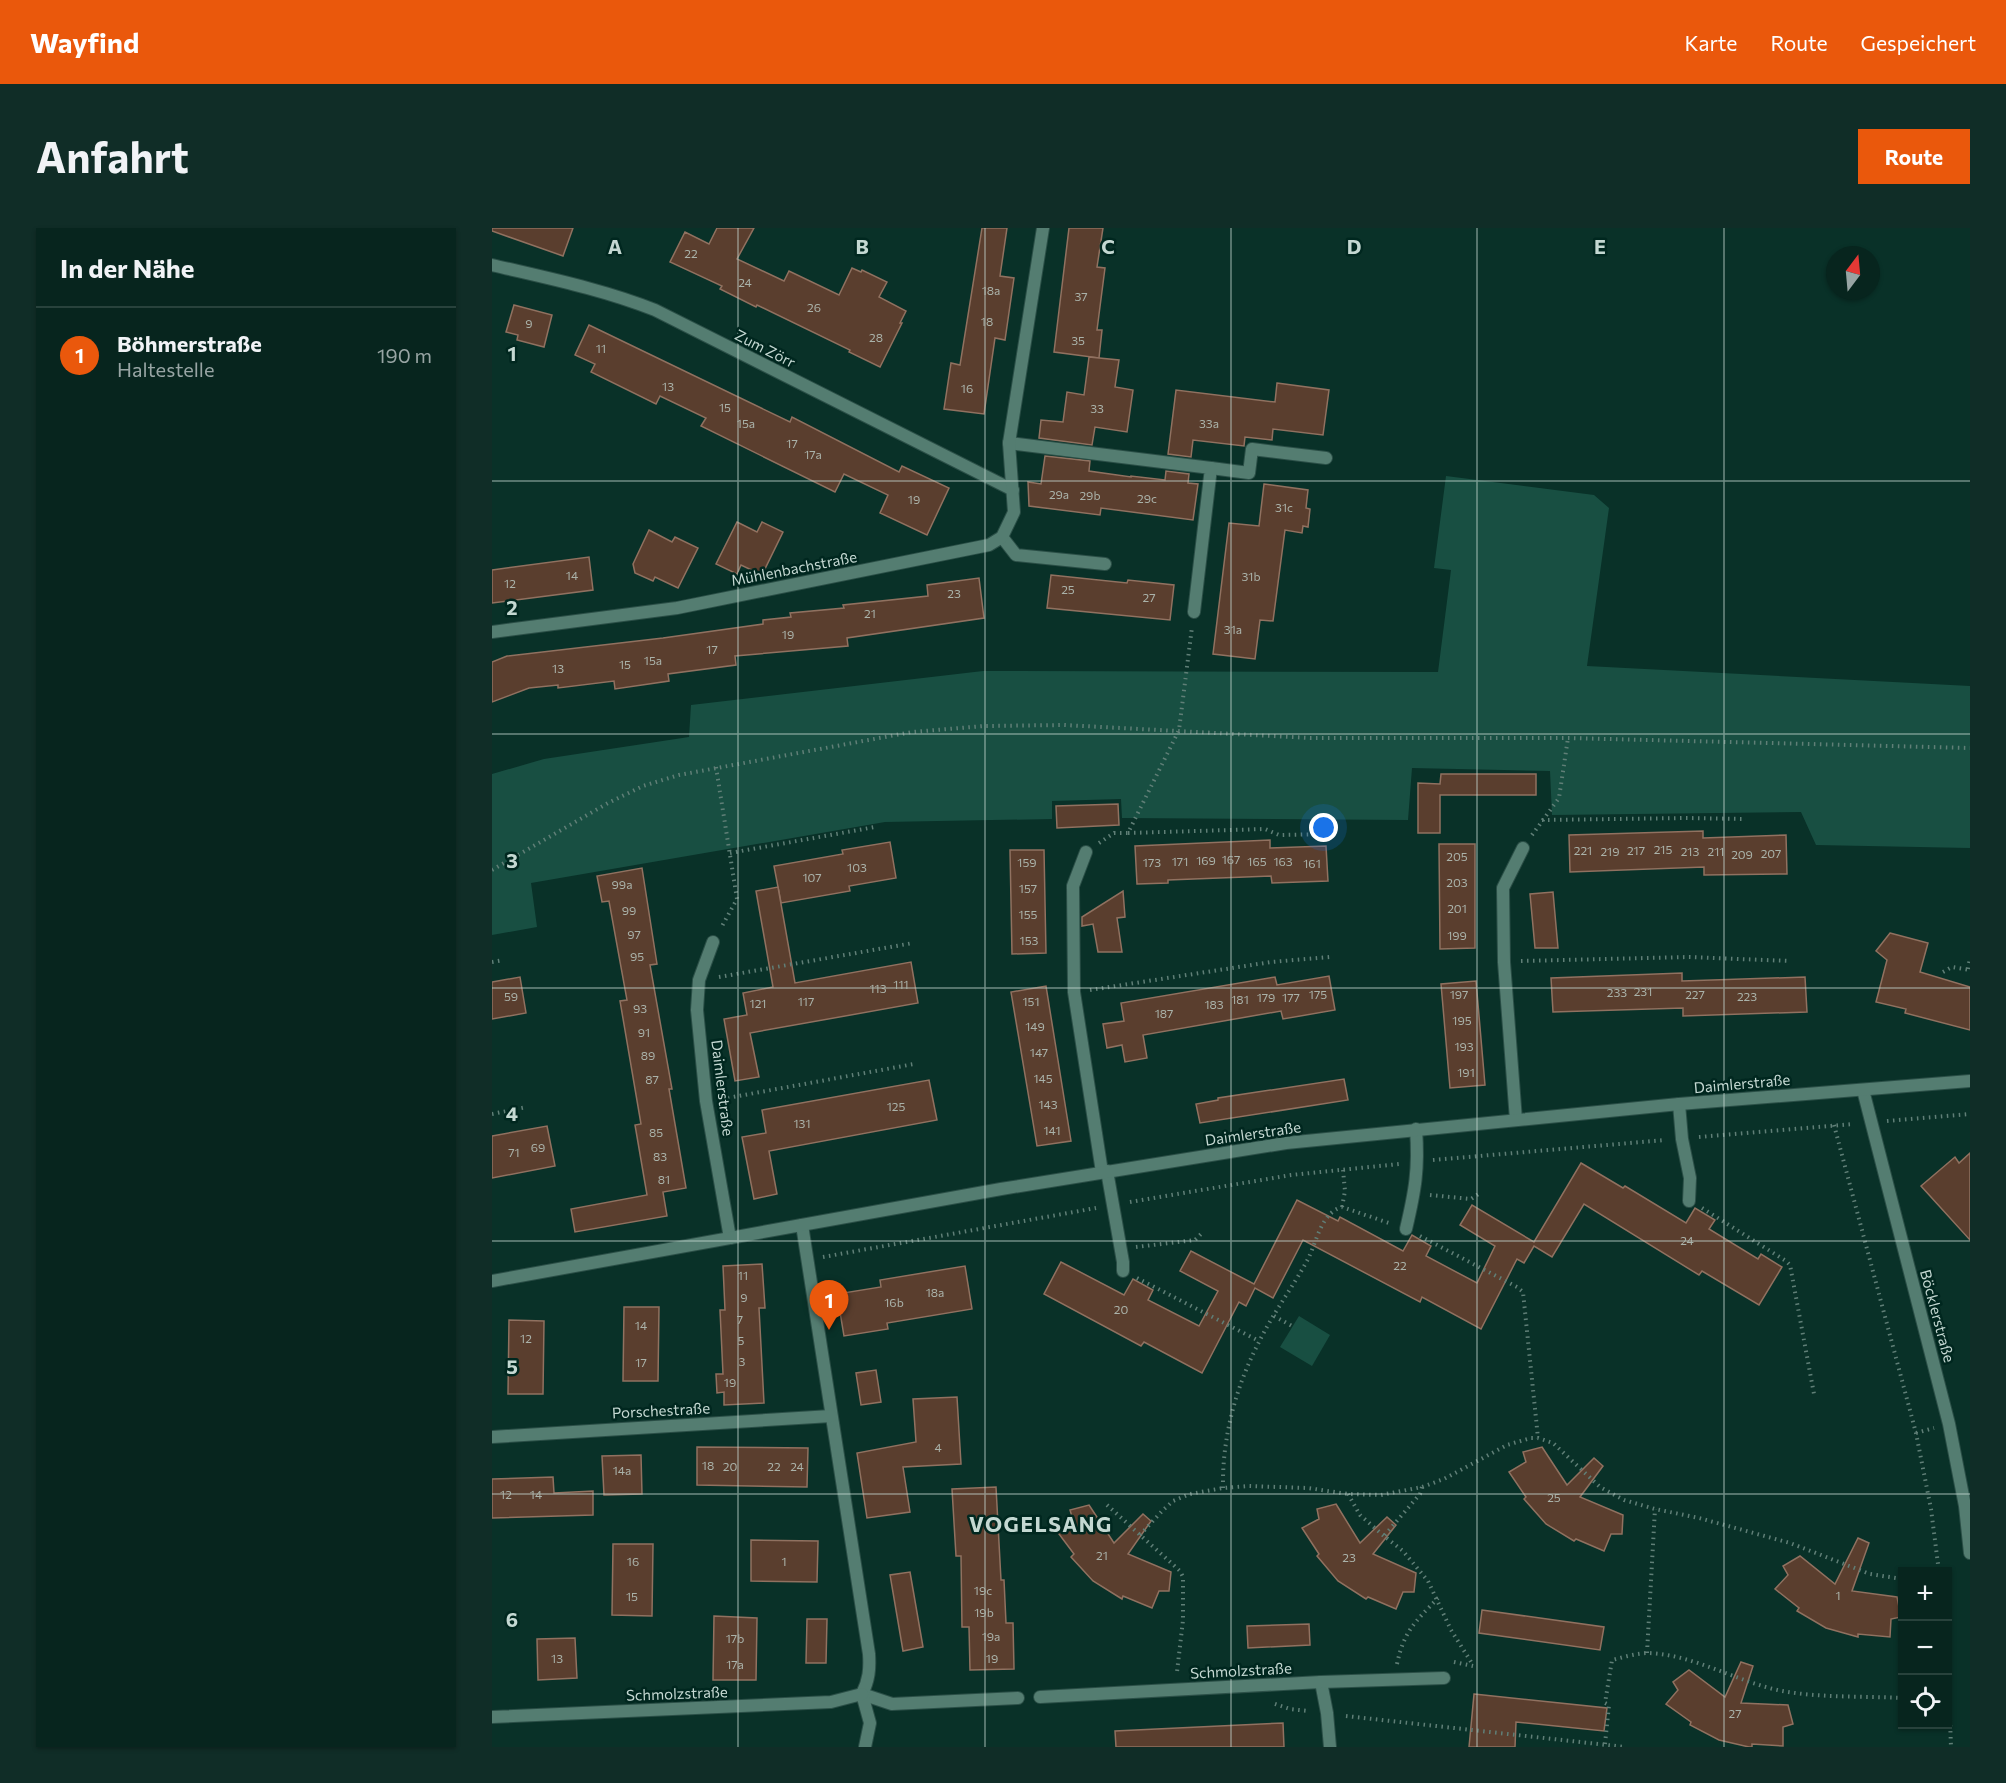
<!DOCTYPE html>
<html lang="de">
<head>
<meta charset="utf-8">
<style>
  :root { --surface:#07251e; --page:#102d27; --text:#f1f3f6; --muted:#98a5a4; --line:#28423c; --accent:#ea580c }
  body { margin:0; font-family:Commissioner,sans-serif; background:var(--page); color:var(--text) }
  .controls { position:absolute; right:18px; bottom:18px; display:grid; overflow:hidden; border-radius:0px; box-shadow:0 2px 4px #0004 }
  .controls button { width:54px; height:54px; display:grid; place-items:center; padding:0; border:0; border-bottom:2px solid var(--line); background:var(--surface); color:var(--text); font:30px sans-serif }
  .compass { position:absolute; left:1334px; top:18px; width:54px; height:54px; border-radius:50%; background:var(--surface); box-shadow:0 2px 4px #0004; rotate:16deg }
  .you { position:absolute; left:832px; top:600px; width:21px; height:21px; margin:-15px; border:4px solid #fff; border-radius:50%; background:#1a73e8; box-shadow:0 0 0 9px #1a73e833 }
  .badge { display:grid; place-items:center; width:39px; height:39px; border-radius:50%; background:var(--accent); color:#fff; font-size:20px; font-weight:700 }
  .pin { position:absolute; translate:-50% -50px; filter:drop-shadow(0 2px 3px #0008) }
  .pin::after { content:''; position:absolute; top:32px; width:21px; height:18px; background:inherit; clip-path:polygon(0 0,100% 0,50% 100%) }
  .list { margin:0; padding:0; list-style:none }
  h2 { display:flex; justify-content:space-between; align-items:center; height:78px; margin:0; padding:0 24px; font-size:26px }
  h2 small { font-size:20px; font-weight:400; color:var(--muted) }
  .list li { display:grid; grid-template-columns:39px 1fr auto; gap:18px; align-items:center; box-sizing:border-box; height:96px; padding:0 24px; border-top:2px solid var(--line) }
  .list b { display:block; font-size:22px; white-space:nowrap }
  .list p { margin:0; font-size:20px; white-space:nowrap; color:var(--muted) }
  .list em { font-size:20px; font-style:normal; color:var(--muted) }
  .icon { flex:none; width:33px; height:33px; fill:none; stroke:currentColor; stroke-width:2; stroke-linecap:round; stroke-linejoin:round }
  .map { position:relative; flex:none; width:1478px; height:1519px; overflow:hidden; border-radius:0px }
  header { display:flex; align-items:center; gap:36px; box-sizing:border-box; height:84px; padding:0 30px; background:var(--accent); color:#fff }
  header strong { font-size:28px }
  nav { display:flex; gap:33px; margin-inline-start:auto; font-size:21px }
  .intro { display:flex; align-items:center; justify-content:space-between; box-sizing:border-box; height:144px; padding:0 36px }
  h1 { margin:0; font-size:42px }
  .button { padding:15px 27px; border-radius:0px; background:var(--accent); color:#fff; font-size:21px; font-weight:700 }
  main { display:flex; gap:36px; padding:0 36px }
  aside { flex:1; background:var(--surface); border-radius:0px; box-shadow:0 2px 4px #0004 }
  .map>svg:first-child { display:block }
</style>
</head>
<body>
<header>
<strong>Wayfind</strong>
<nav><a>Karte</a><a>Route</a><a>Gespeichert</a></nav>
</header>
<div class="intro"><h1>Anfahrt</h1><a class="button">Route</a></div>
<main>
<aside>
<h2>In der Nähe<small></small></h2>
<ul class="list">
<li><span class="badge">1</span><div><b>Böhmerstraße</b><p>Haltestelle</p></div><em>190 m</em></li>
</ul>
</aside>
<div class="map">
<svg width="1478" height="1519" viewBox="0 0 1478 1519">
  <rect width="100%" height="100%" fill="#093128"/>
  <g fill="#184f42">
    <path d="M954,248L1102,267L1117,280L1095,438L1478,458V620L1324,617L1309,584L1060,587L1058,543L920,540L916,592L630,590L629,571L560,573V591L393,594L39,655L45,699L0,707V546L52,531L197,509L199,477L491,443L946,444L959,342L942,340Z"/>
    <path d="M807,1088L838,1107L820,1138L788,1119Z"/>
  </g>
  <g fill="#5a3e2e" stroke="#907160" stroke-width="1.5">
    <path d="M0,0H81L71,28L0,3Z"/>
    <path d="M225,0H262L245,31L292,53L297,43L347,67L360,40L369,44L370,42L395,54L387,69L414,83L408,95H410L388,139L357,124L358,122L265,77L264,79L228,61L230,58L178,34L193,4L217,16Z"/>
    <path d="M490,0H515L508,48L522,50L513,112L503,110L492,186L452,181L459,135L468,137Z"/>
    <path d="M577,0H611L605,39L613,40L605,102H610L607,130L562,124Z"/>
    <path d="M22,77L60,87L52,119L25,112L26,107L14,104Z"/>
    <path d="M97,97L298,194L300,189L407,244L410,238L457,260L435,307L388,285L396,267L352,246L343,264L209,198L214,190L168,168L164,176L99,144L103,136L83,127Z"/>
    <path d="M597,129L627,132L623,159L641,162L635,204L603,199L600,217L547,210L549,192L571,194L575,164L592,167Z"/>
    <path d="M785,155L837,162L831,207L781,201L780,212L753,209L752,218L701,212L699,229L676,226L684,162L783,174Z"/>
    <path d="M553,228L598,233L597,243L639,249V248L673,252L674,243L697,246L696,255L706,256L701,292L609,280L608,287L537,278L536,254L549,256Z"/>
    <path d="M772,256L816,262L814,280L818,281L816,299L811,298L810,305L793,302L781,393L768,392L763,431L721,426L737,295L767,298Z"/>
    <path d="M245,294L265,304L270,294L291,304L270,347L249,337L245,346L224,336Z"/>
    <path d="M157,302L180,314L183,309L206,320L186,360L163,349L161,353L143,345L141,336Z"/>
    <path d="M97,329L101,362L0,375V342Z"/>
    <path d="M559,347L635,355L636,352L682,357L678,392L555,380Z"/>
    <path d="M487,350L492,390L355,410L356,418L243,428L244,437L176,446L177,453L123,461L122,453L66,460V457L37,460L0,474V434L15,428L171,410L271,396V392L299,389L298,385L352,380L351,377L436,368L435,357Z"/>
    <path d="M949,546H1044V567H948V605H926V555L948,556Z"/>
    <path d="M626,576L627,597L565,600L564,578Z"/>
    <path d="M1211,603V610L1294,607L1295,646L1212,647V639L1078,644L1077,607Z"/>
    <path d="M778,612V620L834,618L836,653L780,655L779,648L676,652V655L645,656L643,618Z"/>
    <path d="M398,614L404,650L357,658L358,663L289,675L282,638L351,626L350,622Z"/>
    <path d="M947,616H983V720L948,721Z"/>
    <path d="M518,622H552L554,725L520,726Z"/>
    <path d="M150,640L165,736L158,737L180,861H177L194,960L171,964L175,988L83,1004L79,981L155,967L143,897L149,896L128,773L135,772L117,673L110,674L105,648Z"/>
    <path d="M286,659L303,755L419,734L426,775L258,805L267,849L243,853L232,791L255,787L251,765L281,759L264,663Z"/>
    <path d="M631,663L633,689L625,690L630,724H606L601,696L590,698V689Z"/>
    <path d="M1061,664L1066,720H1043L1038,666Z"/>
    <path d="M1398,705L1436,715L1428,744L1478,759V802L1413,785L1414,781L1384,774L1395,732L1384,723Z"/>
    <path d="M1190,745V753L1313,749L1315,784L1191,788V780L1061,784L1059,750Z"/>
    <path d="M837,748L843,782L791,791L789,783L651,807L655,830L633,834L630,817L615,820L611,796L632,793L629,775L783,749L785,757Z"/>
    <path d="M28,749L34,785L0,791V754Z"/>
    <path d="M984,753L993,857L958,860L949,756Z"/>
    <path d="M554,758L579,913L545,918L519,764Z"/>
    <path d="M852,851L856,872L708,895L704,876L726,872V870Z"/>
    <path d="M437,852L445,892L277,923L285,966L262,971L250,909L274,905L270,882Z"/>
    <path d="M55,898L63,938L0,950V908Z"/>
    <path d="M1478,925V1012L1429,958L1463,929L1467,935Z"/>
    <path d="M1089,935L1131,960L1133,958L1194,995L1203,980L1223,992L1217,1001L1266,1031L1269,1026L1290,1039L1267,1077L1210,1043L1207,1047L1092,976L1060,1029L1042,1018L1032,1035L1025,1031L989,1101L930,1069L928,1074L811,1012L781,1070L763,1060L754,1078L747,1074L710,1145L652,1114L649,1118L552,1066L569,1034L632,1067L641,1051L661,1062L656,1072L707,1098L726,1063L688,1043L699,1023L762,1056L805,972L846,993L848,989L911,1023L920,1007L939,1018L934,1028L985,1055L1003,1018L968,997L980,977L1042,1014Z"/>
    <path d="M270,1036L273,1080H267L272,1175L232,1177V1164L225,1165L224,1146H231L228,1082H233L231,1038Z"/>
    <path d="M473,1038L480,1081L395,1095L396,1101L352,1108L345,1066L389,1059L388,1052Z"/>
    <path d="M132,1079H167L166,1153H131Z"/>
    <path d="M17,1092L52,1093L51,1166H16Z"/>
    <path d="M384,1142L389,1174L369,1177L364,1145Z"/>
    <path d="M465,1169L469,1236L411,1239L418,1284L375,1290L365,1225L424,1214L421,1171Z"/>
    <path d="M205,1219L316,1220L315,1259L205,1257Z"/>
    <path d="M1050,1219L1075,1257L1102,1230L1111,1238L1088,1269L1131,1287L1130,1306H1119L1112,1323L1084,1311L1082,1313L1054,1296L1032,1271L1034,1269L1017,1244L1034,1234L1031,1224Z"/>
    <path d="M149,1227L150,1266L112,1267L110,1228Z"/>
    <path d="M61,1249L62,1265L101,1263V1287L0,1290V1251Z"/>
    <path d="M504,1259L509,1352H512L514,1395H521L522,1441L478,1442L477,1399H470L469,1328H464L460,1261Z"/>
    <path d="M844,1276L868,1315L895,1289L904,1297L881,1326L924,1345L922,1364H911L904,1381L876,1369L874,1371L846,1353L825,1328L827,1326L810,1300L827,1291L825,1281Z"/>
    <path d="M597,1277L622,1315L651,1286L659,1293L636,1326L679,1344L677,1363H667L660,1380L631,1368L630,1371L601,1353L579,1329L582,1326L564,1302L581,1292L578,1282Z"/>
    <path d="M1366,1310L1377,1315L1360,1363L1405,1369L1409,1389L1399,1391L1398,1409L1366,1406V1409L1334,1400L1305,1383L1307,1380L1283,1361L1296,1347L1291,1338L1308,1328L1343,1356Z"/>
    <path d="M259,1312L326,1313L325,1354L259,1353Z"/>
    <path d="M121,1316H161L160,1388L120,1387Z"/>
    <path d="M418,1344L431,1419L411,1423L398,1347Z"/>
    <path d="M990,1382L1112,1399L1108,1422L987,1405Z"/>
    <path d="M222,1388L265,1390L264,1452H221Z"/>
    <path d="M315,1391H335L334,1435H314Z"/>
    <path d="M817,1396L818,1417L756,1420L755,1398Z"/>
    <path d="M83,1410L85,1450L46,1452L45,1411Z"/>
    <path d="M1249,1434L1261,1438L1249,1475L1296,1477L1301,1496L1291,1499V1518L1260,1516V1519H1257L1227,1512L1198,1497L1199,1494L1174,1476L1186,1462L1181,1454L1197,1442L1233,1469Z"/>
    <path d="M982,1466L1115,1480L1112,1503L1024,1494L1023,1519H977Z"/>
    <path d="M791,1495L792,1519H624L623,1503Z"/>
  </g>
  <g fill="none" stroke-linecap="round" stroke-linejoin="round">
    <defs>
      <g id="lane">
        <path d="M719,240L757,245L760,221L834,230"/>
        <path d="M510,309L524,327L613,336"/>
        <path d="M1187,876L1190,911L1198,950L1197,973"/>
        <path d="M615,943L631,1034V1043"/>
        <path d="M914,1001C923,963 927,941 924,901"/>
        <path d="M370,1466L400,1476L526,1470"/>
      </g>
      <g id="street">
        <path d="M0,37C55,50 110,61 163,82L521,262"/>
        <path d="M517,215L719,240L702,384"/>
        <path d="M0,404L185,380L497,317L510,309L522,284L517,215L551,0"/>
        <path d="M594,624L581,658L582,764L610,944"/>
        <path d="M221,714L207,752L205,782L214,873L238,1010"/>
        <path d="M1371,862L1457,1196L1473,1278L1478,1325"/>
        <path d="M1024,892L1012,734L1011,660L1031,620"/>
        <path d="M310,997L377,1426C378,1441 377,1452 370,1466"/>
        <path d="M0,1053L509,961L794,915L1187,876L1478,853"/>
        <path d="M0,1209L339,1188"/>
        <path d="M829,1454L835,1485L838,1519"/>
        <path d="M370,1466L378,1495L373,1519"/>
        <path d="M548,1469L829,1454L952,1450"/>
        <path d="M0,1489L339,1474L370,1466"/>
      </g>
    </defs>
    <use href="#lane" stroke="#2b4f47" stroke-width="14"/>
    <use href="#street" stroke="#2b4f47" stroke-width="14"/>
    <g stroke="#607f77" stroke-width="4" stroke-dasharray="1.5 4.5" stroke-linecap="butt">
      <path d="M224,539L245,671L229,700"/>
      <path d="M1050,592L1193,590L1254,591"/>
      <path d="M636,605L773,601L787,607L836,606"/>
      <path d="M1040,607L1067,570L1076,510"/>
      <path d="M607,615L622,605H636L687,502L700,399"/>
      <path d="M238,625L383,599"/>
      <path d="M0,642L116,575L151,558L187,547L420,504L492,498L572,497L818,510H1076L1478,520"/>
      <path d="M1029,733L1197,729L1298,733"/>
      <path d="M0,734L11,732"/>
      <path d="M1476,741L1478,730"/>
      <path d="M1451,744L1460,739L1478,742"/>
      <path d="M227,749L421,715"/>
      <path d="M598,762L779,734L838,729"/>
      <path d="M230,871L422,836"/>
      <path d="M0,886L35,879"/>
      <path d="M1395,893L1478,886"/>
      <path d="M1342,897L1424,1205L1439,1281L1447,1344"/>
      <path d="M1207,909L1361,896"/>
      <path d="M941,932L1173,912"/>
      <path d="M938,967L979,971L988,965"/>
      <path d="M638,974L799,947L907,936"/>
      <path d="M850,979L853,963L851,942"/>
      <path d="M1210,980L1294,1033L1298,1037L1322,1166"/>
      <path d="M928,1008L1025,1059L1031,1064L1046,1210"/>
      <path d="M644,1019L703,1012L709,1006"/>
      <path d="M331,1029L604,980"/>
      <path d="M645,1050L767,1113"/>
      <path d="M782,1088L800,1098"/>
      <path d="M1424,1205L1442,1200"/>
      <path d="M930,1259L928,1266L892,1308L911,1323L936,1353L959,1402L981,1437"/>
      <path d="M731,1260C730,1210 744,1158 767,1114C781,1085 801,1059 816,1031C825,1013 829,985 850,979L897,995"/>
      <path d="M856,1266L868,1287L892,1308"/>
      <path d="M615,1277L688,1343L691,1349V1392L685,1444"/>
      <path d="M648,1307L671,1282L681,1273L698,1266L731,1260L757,1258L816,1260L856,1266L889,1267L930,1259L952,1251L1015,1217L1039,1210H1046L1061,1215L1108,1259L1132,1272L1163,1281L1207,1290L1298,1315L1378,1346L1410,1351"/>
      <path d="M1155,1425L1163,1281"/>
      <path d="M962,1434L981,1438"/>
      <path d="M905,1436C912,1403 923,1394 946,1370"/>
      <path d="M1456,1437L1459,1519"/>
      <path d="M783,1476L798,1481L816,1483"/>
      <path d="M854,1488L1133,1519"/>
      <path d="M1113,1516L1117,1477L1113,1475L1120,1432C1132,1429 1145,1425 1157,1425C1203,1427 1245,1454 1290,1463C1329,1470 1371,1468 1410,1470"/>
    </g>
    <use href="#lane" stroke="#547d71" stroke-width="12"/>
    <use href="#street" stroke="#547d71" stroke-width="12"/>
  </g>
  <path fill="none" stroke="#c4d8d2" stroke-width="1.5" stroke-opacity="0.55" d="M246,0V1519M493,0V1519M739,0V1519M985,0V1519M1232,0V1519M0,253H1478M0,506H1478M0,760H1478M0,1013H1478M0,1266H1478"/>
  <g text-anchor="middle" stroke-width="5" stroke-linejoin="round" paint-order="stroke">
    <g font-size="12" fill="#aab2a9">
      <text x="199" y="30">22</text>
      <text x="253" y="59">24</text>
      <text x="499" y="67">18a</text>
      <text x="589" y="73">37</text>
      <text x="322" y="84">26</text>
      <text x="495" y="98">18</text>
      <text x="37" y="100">9</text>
      <text x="384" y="114">28</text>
      <text x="586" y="117">35</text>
      <text x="109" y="125">11</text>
      <text x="176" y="163">13</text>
      <text x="475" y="165">16</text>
      <text x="233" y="184">15</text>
      <text x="605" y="185">33</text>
      <text x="254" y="200">15a</text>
      <text x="717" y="200">33a</text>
      <text x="300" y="220">17</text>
      <text x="321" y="231">17a</text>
      <text x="567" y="271">29a</text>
      <text x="598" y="272">29b</text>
      <text x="655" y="275">29c</text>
      <text x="422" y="276">19</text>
      <text x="792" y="284">31c</text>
      <text x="80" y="352">14</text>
      <text x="759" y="353">31b</text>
      <text x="18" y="360">12</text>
      <text x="576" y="366">25</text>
      <text x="462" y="370">23</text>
      <text x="657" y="374">27</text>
      <text x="378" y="390">21</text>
      <text x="741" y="406">31a</text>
      <text x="296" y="411">19</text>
      <text x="220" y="426">17</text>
      <text x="161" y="437">15a</text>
      <text x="133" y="441">15</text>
      <text x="66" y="445">13</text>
      <text x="1171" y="626">215</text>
      <text x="1091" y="627">221</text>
      <text x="1144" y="627">217</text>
      <text x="1118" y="628">219</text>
      <text x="1198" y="628">213</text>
      <text x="1224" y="628">211</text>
      <text x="1279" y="630">207</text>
      <text x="1250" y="631">209</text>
      <text x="965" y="633">205</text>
      <text x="739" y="636">167</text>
      <text x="714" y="637">169</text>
      <text x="688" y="638">171</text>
      <text x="765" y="638">165</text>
      <text x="791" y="638">163</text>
      <text x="535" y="639">159</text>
      <text x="660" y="639">173</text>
      <text x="820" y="640">161</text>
      <text x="365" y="644">103</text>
      <text x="320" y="654">107</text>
      <text x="965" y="659">203</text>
      <text x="130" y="661">99a</text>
      <text x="536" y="665">157</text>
      <text x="965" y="685">201</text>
      <text x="137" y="687">99</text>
      <text x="536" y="691">155</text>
      <text x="142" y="711">97</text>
      <text x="965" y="712">199</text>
      <text x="537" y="717">153</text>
      <text x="145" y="733">95</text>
      <text x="409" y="761">111</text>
      <text x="386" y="765">113</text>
      <text x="1151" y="768">231</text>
      <text x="1125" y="769">233</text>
      <text x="826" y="771">175</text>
      <text x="967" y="771">197</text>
      <text x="1203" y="771">227</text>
      <text x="19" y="773">59</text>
      <text x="1255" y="773">223</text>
      <text x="774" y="774">179</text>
      <text x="799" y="774">177</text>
      <text x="748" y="776">181</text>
      <text x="314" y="778">117</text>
      <text x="539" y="778">151</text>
      <text x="266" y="780">121</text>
      <text x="722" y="781">183</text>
      <text x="148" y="785">93</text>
      <text x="672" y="790">187</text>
      <text x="970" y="797">195</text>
      <text x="543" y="803">149</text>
      <text x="152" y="809">91</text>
      <text x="972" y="823">193</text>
      <text x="547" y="829">147</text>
      <text x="156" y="832">89</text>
      <text x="974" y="849">191</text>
      <text x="551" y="855">145</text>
      <text x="160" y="856">87</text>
      <text x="556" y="881">143</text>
      <text x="404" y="883">125</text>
      <text x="310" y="900">131</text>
      <text x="560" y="907">141</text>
      <text x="164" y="909">85</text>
      <text x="46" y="924">69</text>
      <text x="22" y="929">71</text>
      <text x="168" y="933">83</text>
      <text x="172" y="956">81</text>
      <text x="1195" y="1017">24</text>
      <text x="908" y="1042">22</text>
      <text x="251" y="1052">11</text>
      <text x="443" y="1069">18a</text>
      <text x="252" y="1074">9</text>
      <text x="402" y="1079">16b</text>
      <text x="629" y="1086">20</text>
      <text x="248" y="1096">7</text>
      <text x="149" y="1102">14</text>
      <text x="34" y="1115">12</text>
      <text x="249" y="1117">5</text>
      <text x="250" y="1138">3</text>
      <text x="149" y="1139">17</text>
      <text x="238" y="1159">19</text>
      <text x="446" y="1224">4</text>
      <text x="216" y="1242">18</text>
      <text x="238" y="1243">20</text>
      <text x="282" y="1243">22</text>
      <text x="305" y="1243">24</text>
      <text x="130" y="1247">14a</text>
      <text x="14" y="1271">12</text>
      <text x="44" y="1271">14</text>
      <text x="1062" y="1274">25</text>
      <text x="610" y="1332">21</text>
      <text x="857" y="1334">23</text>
      <text x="141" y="1338">16</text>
      <text x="292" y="1338">1</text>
      <text x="491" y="1367">19c</text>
      <text x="1346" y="1372">1</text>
      <text x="140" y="1373">15</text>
      <text x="492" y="1389">19b</text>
      <text x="499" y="1413">19a</text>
      <text x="243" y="1415">17b</text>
      <text x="65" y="1435">13</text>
      <text x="500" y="1435">19</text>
      <text x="243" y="1441">17a</text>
      <text x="1243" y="1490">27</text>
    </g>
    <g font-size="15" fill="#c4d8d2" stroke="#00271f">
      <text transform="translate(273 121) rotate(27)" y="5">Zum Zörr</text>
      <text transform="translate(302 341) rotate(-11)" y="5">Mühlenbachstraße</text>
      <text transform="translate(1250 856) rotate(-5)" y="5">Daimlerstraße</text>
      <text transform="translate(230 860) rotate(83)" y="5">Daimlerstraße</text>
      <text transform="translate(761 906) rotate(-8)" y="5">Daimlerstraße</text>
      <text transform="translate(1445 1088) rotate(75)" y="5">Böcklerstraße</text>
      <text transform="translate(169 1183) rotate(-3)" y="5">Porschestraße</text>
      <text transform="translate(749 1443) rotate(-3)" y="5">Schmolzstraße</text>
      <text transform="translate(185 1466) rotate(-2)" y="5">Schmolzstraße</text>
    </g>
    <g font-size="21" font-weight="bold" letter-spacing="1.5" fill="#c4d8d2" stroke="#00271f">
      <text x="549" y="1304">VOGELSANG</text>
    </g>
  </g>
  <g font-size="20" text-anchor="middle" font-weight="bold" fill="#c4d8d2" stroke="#00271f" stroke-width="5" stroke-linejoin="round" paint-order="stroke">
    <text x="123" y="26">A</text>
    <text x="370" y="26">B</text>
    <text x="616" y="26">C</text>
    <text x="862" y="26">D</text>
    <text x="1108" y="26">E</text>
    <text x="20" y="133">1</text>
    <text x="20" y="387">2</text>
    <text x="20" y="640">3</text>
    <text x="20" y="893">4</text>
    <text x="20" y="1146">5</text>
    <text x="20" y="1399">6</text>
  </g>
</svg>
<div class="controls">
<button>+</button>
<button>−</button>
<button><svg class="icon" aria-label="locate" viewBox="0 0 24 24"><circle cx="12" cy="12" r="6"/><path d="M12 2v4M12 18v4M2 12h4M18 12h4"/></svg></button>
</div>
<svg class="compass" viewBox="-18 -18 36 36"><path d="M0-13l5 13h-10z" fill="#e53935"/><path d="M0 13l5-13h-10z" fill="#98a5a4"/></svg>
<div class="you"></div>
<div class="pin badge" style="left:337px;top:1102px">1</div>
</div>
</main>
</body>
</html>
